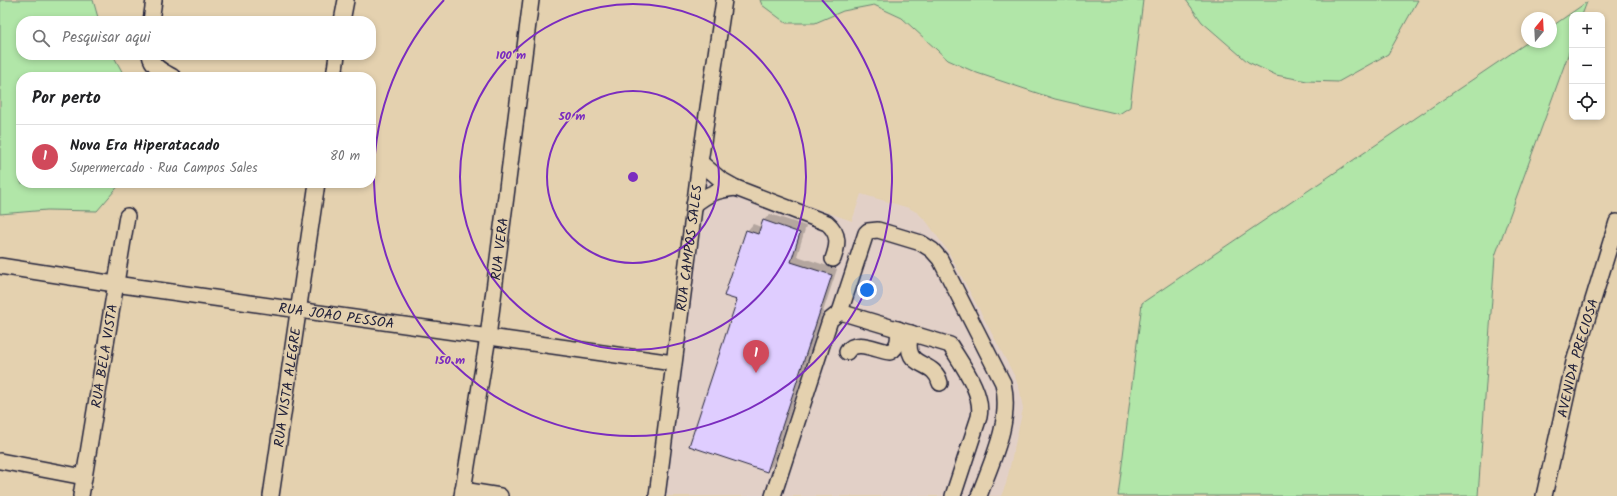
<!DOCTYPE html>
<html lang="pt">
<head>
<meta charset="utf-8">
<style>
  :root { --surface:#fff; --page:#f2f2f2; --text:#202124; --muted:#757577; --line:#e0e0e0; --accent:#d1495b }
  body { margin:0; font-family:Kalam,sans-serif; background:var(--page); color:var(--text) }
  .controls { position:absolute; right:12px; top:12px; display:grid; overflow:hidden; border-radius:8px; box-shadow:0 2px 6px #0003 }
  .controls button { width:36px; height:36px; display:grid; place-items:center; padding:0; border:0; border-bottom:1px solid var(--line); background:var(--surface); color:var(--text); font:20px sans-serif }
  .compass { position:absolute; left:1521px; top:12px; width:36px; height:36px; border-radius:50%; background:var(--surface); box-shadow:0 2px 6px #0003; rotate:18deg }
  .you { position:absolute; left:867px; top:290px; width:14px; height:14px; margin:-10px; border:3px solid #fff; border-radius:50%; background:#1a73e8; box-shadow:0 0 0 6px #1a73e833 }
  .badge { display:grid; place-items:center; width:26px; height:26px; border-radius:50%; background:var(--accent); color:#fff; font-size:13px; font-weight:700 }
  .pin { position:absolute; translate:-50% -33px; filter:drop-shadow(0 1px 2px #0008) }
  .pin::after { content:''; position:absolute; top:21px; width:14px; height:12px; background:inherit; clip-path:polygon(0 0,100% 0,50% 100%) }
  .list { margin:0; padding:0; list-style:none }
  h2 { display:flex; justify-content:space-between; align-items:center; height:52px; margin:0; padding:0 16px; font-size:17px }
  h2 small { font-size:13px; font-weight:400; color:var(--muted) }
  .list li { display:grid; grid-template-columns:26px 1fr auto; gap:12px; align-items:center; box-sizing:border-box; height:64px; padding:0 16px; border-top:1px solid var(--line) }
  .list b { display:block; font-size:15px; white-space:nowrap }
  .list p { margin:0; font-size:13px; white-space:nowrap; color:var(--muted) }
  .list em { font-size:13px; font-style:normal; color:var(--muted) }
  .icon { flex:none; width:22px; height:22px; fill:none; stroke:currentColor; stroke-width:2; stroke-linecap:round; stroke-linejoin:round }
  .map { position:relative; flex:none; width:1617px; height:496px; overflow:hidden }
  .search { position:absolute; background:var(--surface); box-shadow:0 2px 6px #0003; left:16px; top:16px; width:360px; height:44px; display:flex; align-items:center; gap:10px; box-sizing:border-box; padding:0 14px; border-radius:16px; color:var(--muted); font-size:15px }
  .panel { position:absolute; background:var(--surface); box-shadow:0 2px 6px #0003; left:16px; top:72px; width:360px; height:116px; border-radius:16px }
  .map>svg:first-child { display:block }
</style>
</head>
<body>
<div class="map">
<svg width="1617" height="496" viewBox="0 0 1617 496">
  <rect width="100%" height="100%" fill="#e4d1af"/>
  <filter id="ink" filterUnits="userSpaceOnUse"><feTurbulence type="fractalNoise" baseFrequency=".025" numOctaves="2"/><feDisplacementMap in="SourceGraphic" scale="8" xChannelSelector="R" yChannelSelector="G"/><feConvolveMatrix kernelMatrix="1 2 1 2 8 2 1 2 1" color-interpolation-filters="sRGB"/></filter>
  <g filter="url(#ink)">
    <path fill="#e2d0c7" d="M709,148L714,161L718,166L737,181L852,221L861,194L909,208L918,213L927,222L949,253L1015,377L1020,391L1023,409L1006,484L1001,496H664Z"/>
    <g fill="#b1e6a8" stroke="#6a8472">
      <path d="M0,0H93L99,21H21V55H113L125,77H21V183H121L97,211L47,210L0,214Z"/>
      <path d="M760,0H1143L1130,107L1119,114L1055,99L977,73L948,60L902,18L874,5L843,11L815,23H786L762,5Z"/>
      <path d="M1186,0H1418L1388,54L1338,82L1307,81L1276,75L1248,62L1202,22Z"/>
      <path d="M1587,2L1582,15H1572V44L1495,256L1478,496H1118L1142,303L1528,42H1551V27Z"/>
    </g>
    <path fill="#0003" d="M770,214L806,226L797,256L837,269L773,465L766,471L738,299L747,231L753,224L761,227L764,220Z"/>
    <path fill="#dfcdff" stroke="#22223b" d="M763,220L800,233L791,262L832,275L767,472L689,446L737,300L724,296L746,230L758,234Z"/>
    <g fill="none" stroke-linecap="round" stroke-linejoin="round">
      <defs>
        <g id="minor">
          <path d="M151,21L154,0"/>
          <path d="M342,21L346,0"/>
          <path d="M150,55C152,67 164,72 173,77"/>
          <path d="M334,77L337,55"/>
          <path d="M700,162L720,179L736,188L827,223C840,234 838,245 833,259"/>
          <path d="M694,205C709,193 717,190 736,188"/>
          <path id="s1" d="M0,266L115,284L673,363"/>
          <path d="M840,312L950,345C962,365 984,393 979,417L953,496"/>
          <path d="M911,333C901,372 934,357 940,383"/>
          <path d="M847,352C855,338 878,351 890,352C899,347 899,338 898,329"/>
          <path d="M0,461L84,477"/>
          <path d="M463,490L500,496"/>
          <path id="s2" d="M81,496L127,216"/>
          <path id="s3" d="M271,496L317,183"/>
          <path id="s4" d="M462,496L488,337L531,0"/>
          <path id="s5" d="M657,496L700,162L724,0"/>
          <path d="M773,496L830,320L840,312L866,233L868,231L878,230L921,243L932,250L940,259L1003,383C1012,422 992,460 979,496"/>
          <path id="s6" d="M1544,496L1574,362L1617,222"/>
        </g>
      </defs>
      <use href="#minor" stroke="#22223b" stroke-width="18"/>
      <use href="#minor" stroke="#e4d1af" stroke-width="15"/>
    </g>
  </g>
  <g fill="none" stroke="#7b2cbf" stroke-width="2">
    <circle cx="633" cy="177" r="86"/>
    <circle cx="633" cy="177" r="173"/>
    <path d="M822 0A259 259 0 1 1 444 0"/>
  </g>
  <g text-anchor="middle" stroke-width="3" stroke-linejoin="round" paint-order="stroke">
    <g font-size="14" fill="#22223b" stroke="#e4d1af">
      <text dy="5" stroke="none"><textPath href="#s4" startOffset="250">RUA VERA</textPath></text>
      <text dy="5" stroke="none"><textPath href="#s5" startOffset="250">RUA CAMPOS SALES</textPath></text>
      <text dy="5" stroke="none"><textPath href="#s1" startOffset="340">RUA JOÃO PESSOA</textPath></text>
      <text dy="5" stroke="none"><textPath href="#s2" startOffset="142">RUA BELA VISTA</textPath></text>
      <text dy="5" stroke="none"><textPath href="#s6" startOffset="142">AVENIDA PRECIOSA</textPath></text>
      <text dy="5" stroke="none"><textPath href="#s3" startOffset="110">RUA VISTA ALEGRE</textPath></text>
    </g>
  </g>
  <circle cx="633" cy="177" r="6" fill="#7b2cbf" stroke="#e4d1af" stroke-width="2"/>
  <g font-size="12" text-anchor="middle" font-weight="bold" fill="#7b2cbf" stroke="#e4d1af" stroke-width="3" stroke-linejoin="round" paint-order="stroke">
    <text x="511" y="59">100 m</text>
    <text x="572" y="120">50 m</text>
    <text x="450" y="364">150 m</text>
  </g>
</svg>
<div class="controls">
<button>+</button>
<button>−</button>
<button><svg class="icon" aria-label="locate" viewBox="0 0 24 24"><circle cx="12" cy="12" r="6"/><path d="M12 2v4M12 18v4M2 12h4M18 12h4"/></svg></button>
</div>
<svg class="compass" viewBox="-18 -18 36 36"><path d="M0-13l5 13h-10z" fill="#e53935"/><path d="M0 13l5-13h-10z" fill="#757577"/></svg>
<div class="you"></div>
<div class="pin badge" style="left:756px;top:373px">1</div>
<div class="search"><svg class="icon" aria-label="search" viewBox="0 0 24 24"><circle cx="10" cy="10" r="6"/><path d="M15 15l6 6"/></svg>Pesquisar aqui</div>
<section class="panel">
<h2>Por perto<small></small></h2>
<ul class="list">
<li><span class="badge">1</span><div><b>Nova Era Hiperatacado</b><p>Supermercado · Rua Campos Sales</p></div><em>80 m</em></li>
</ul>
</section>
</div>
</body>
</html>
